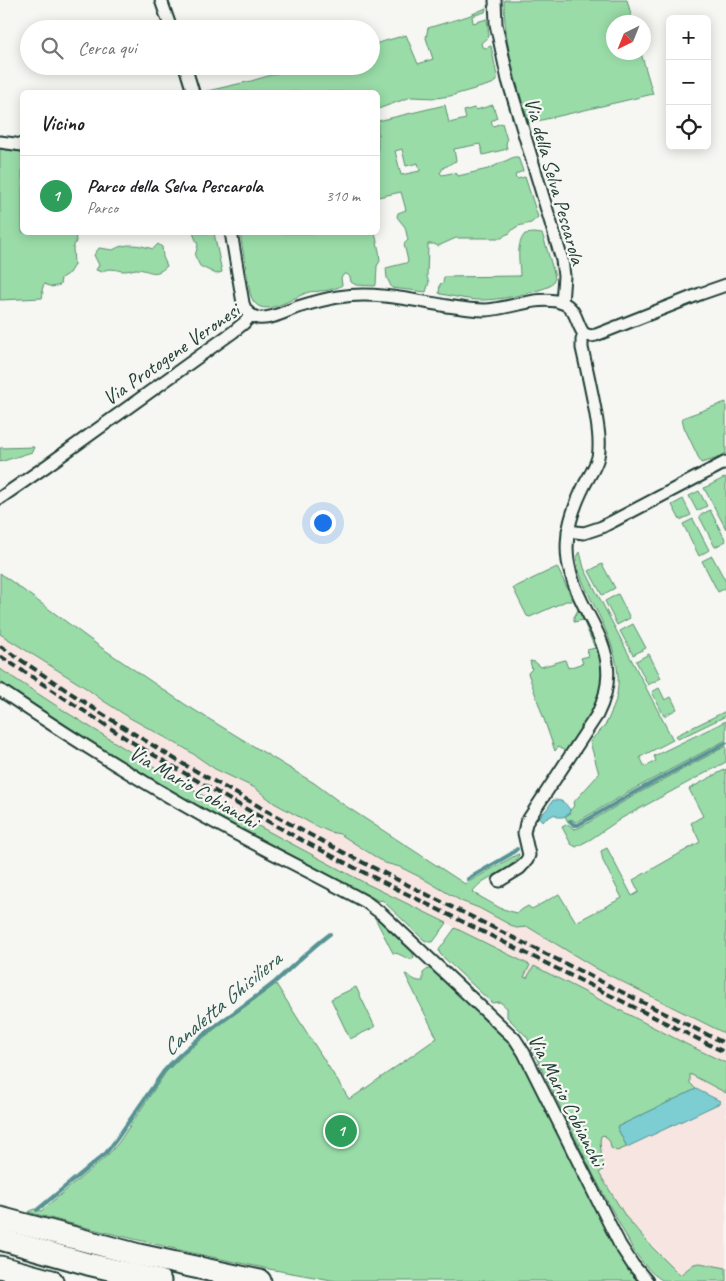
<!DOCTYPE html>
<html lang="it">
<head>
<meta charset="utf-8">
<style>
  :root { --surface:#fff; --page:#f6f6f6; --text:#202124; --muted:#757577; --line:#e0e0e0; --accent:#b45309 }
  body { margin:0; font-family:Caveat,sans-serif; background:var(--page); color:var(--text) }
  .controls { position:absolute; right:15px; top:15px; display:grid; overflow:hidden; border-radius:8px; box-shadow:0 2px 12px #0003 }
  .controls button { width:45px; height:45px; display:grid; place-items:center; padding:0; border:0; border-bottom:1px solid var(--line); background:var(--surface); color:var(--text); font:25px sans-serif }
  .compass { position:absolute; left:606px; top:15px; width:45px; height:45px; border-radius:50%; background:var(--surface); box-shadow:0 2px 12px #0003; rotate:223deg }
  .you { position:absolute; left:322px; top:522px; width:18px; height:18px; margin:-12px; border:4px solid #fff; border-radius:50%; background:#1a73e8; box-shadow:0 0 0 8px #1a73e833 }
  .badge { display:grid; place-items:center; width:32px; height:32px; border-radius:50%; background:var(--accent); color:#fff; font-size:16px; font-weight:700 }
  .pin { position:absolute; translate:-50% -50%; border:2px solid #fff; box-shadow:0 1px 5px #0006 }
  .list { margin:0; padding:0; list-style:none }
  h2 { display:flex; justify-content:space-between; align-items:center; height:65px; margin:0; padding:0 20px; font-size:21px }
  h2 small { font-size:16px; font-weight:400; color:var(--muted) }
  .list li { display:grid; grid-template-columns:32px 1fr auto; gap:15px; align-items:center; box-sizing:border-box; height:80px; padding:0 20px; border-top:1px solid var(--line) }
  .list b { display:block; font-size:19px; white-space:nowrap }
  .list p { margin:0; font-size:16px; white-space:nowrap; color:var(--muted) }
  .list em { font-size:16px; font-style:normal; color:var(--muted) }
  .icon { flex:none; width:28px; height:28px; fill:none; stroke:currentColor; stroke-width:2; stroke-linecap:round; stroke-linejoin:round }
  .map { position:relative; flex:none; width:726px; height:1281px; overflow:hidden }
  .search { position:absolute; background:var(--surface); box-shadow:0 2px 12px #0003; left:20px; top:20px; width:360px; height:55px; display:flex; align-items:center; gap:12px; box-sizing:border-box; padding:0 18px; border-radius:28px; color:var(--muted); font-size:19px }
  .panel { position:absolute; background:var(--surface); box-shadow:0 2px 12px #0003; left:20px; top:90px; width:360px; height:145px; border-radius:8px }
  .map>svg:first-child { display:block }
</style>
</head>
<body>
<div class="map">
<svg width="726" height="1281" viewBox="0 0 726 1281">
  <rect width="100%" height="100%" fill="#f6f6f2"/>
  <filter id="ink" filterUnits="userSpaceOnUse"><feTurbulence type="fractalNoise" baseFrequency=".02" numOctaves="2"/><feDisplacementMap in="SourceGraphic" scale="10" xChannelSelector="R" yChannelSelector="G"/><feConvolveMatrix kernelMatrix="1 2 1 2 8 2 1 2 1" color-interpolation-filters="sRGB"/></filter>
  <g filter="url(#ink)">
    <path fill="#f7e5e1" d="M0,573L99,646L186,705L314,783L341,803L460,881L472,889L474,891L473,892L479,897L500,908L726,1001V1281H687L668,1263L626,1217L617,1204L588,1153L528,1031L507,1017V1008L500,1002L492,1003L440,954L439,950L455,928L447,923L433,942H429L424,940L382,900L379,901L193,803L102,749L0,682Z"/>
    <g fill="#99dca8" stroke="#5c8c6e" fill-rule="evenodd">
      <path d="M504,0H627L633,22H614V52L641,53L653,94L529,123C516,84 504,42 504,0Z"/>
      <path d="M486,8L485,12L472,16L473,23L487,19L489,36L481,43L482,47L486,48L491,46L497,76V80L492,84L450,96L436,98L411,97L378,109V92H366L363,90L359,92H203L251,81L302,66H371V45L406,35L418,64L433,59L426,38L428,28L468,16Z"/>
      <path d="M445,105L449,123L466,119L464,111L474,108L476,110L493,105L497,118L491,121L493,126L502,123L507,140L506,144L507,149L483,155L480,144L454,149L456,161C450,163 449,166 444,167L440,173L442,175L452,173L457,174L458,176L488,169L514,157H518L523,171L516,174L515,177L517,179L525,177L538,217L531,223L518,226L512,230L510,233L505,235L502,238H456L438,246L434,244H428L427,277L429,282L426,292L392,288L387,278L386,268L406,263L408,261L404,244L408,240L405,227L397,217L398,213L406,210L401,192L378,197V121ZM402,149L406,166L418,163L420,171L401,175L395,151Z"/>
      <path d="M0,149L22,152V232L75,233L76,241L73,248L74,265L69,273L61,278L60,285L52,287L44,284L42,290L43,294L42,298L0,300Z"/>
      <path d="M193,233H214L222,272L216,274L200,266L195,256L198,245Z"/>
      <path d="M240,233H375L379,251L380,261L377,266L376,285L375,286L356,285L351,282L350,277L347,274H344L341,278L342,285L339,287C333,289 327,291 320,291C316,292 313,291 309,292C290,298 258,324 250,293Z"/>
      <path d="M534,233L542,234L543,236L554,273L555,279L550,286C531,294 497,301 476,300C464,299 452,296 441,294L439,293L440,284L443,283L444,277L520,276C520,262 515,245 525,234Z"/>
      <path d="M158,244L162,247L163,257L167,266C154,278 151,270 137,269C133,269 129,271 125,271C117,271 109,266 102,272L96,270L99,265L94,255L99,248L113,250C125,242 140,245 153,249Z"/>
      <path d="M726,402V453L715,459L701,463L684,427L682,418Z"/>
      <path d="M34,447L32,452L0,462V448Z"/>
      <path d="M726,477V529L704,488Z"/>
      <path d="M699,491L707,506L697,511L689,496Z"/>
      <path d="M683,499L691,515L680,520L672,505Z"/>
      <path d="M710,510L726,541L715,547L699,516Z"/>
      <path d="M693,519L709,550L699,556L683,524Z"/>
      <path d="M580,552L584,568L673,740L640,757L645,767L656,761L654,756L726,721V740L634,789L577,822H575L572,819L568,822L565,816L569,814L570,810L574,806L573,803L599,774L590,742C593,737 596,735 600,731C605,727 608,720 610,715C630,676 609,636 592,601C585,587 577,572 577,557Z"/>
      <path d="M712,556L726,582V588L718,592L702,561Z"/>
      <path d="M602,564L615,588L602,595L589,571Z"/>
      <path d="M557,567L570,594L572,601H566L530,617L527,616L513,588Z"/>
      <path d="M0,573L99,646L186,705L314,783L341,803L465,884L518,854H519C516,867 491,875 481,883C477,886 475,889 472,892L500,908L516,913L528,906L532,909L559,894L576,922L622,898L603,861L601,851L607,848L632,896L639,892L633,880L700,842L691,823L703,816L689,789L726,769V1034L599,970L528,927L516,928L479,908L461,901L422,878L400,867L385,863L340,834L330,832L314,825L274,803L255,788L215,769L186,749L130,718L102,700L86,688L0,634Z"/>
      <path d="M618,594L630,618L617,625L605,601Z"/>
      <path d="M578,610C596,634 608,669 598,698C592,718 578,735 567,752L558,747L555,751L528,673L532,669L530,661L535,662L541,667L565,660L568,668L583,663L581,658L589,656L587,650L595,648L583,620L574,622V617Z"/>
      <path d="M633,624L646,648L633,655L620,631Z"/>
      <path d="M649,654L661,678L648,685L636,661Z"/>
      <path d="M0,669L66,712L179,782L234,813L367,884L447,923L433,942H429L424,940L382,900L379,901L193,803L102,749L0,682Z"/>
      <path d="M659,688L665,700L671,697L677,709L664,716L652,692Z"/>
      <path d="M726,711V716L678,739L675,736Z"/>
      <path d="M726,746V762L622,818L591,839L576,847L571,844L562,827L568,824L574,829L579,828L637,794Z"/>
      <path d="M374,916L412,952L414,956L413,959C406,960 401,953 393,953Z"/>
      <path d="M455,928L530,965L524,977L527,978L534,966L688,1045L726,1063V1093L690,1074V1083L696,1089L617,1127L627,1147L617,1151L611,1148L610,1142L604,1135L601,1136C598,1146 604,1159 603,1170L599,1173L626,1217L652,1247L680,1275L694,1264L700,1263L726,1268V1281C715,1281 669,1281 662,1280C650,1273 642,1262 634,1251L595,1178L542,1070L527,1037L507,1017V1008L500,1002L492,1003L440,954L439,950Z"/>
      <path d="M428,969H431L478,1012C482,1018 484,1022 491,1024L505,1037L521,1060L605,1229L628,1269L637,1281H337L269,1269L188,1252L80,1226L28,1212L34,1209L41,1211L108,1155L119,1142L166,1072C198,1038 239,1012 276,984L349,1099L356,1095L437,1038L405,974C412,976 413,982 423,981V973Z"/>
      <path d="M356,987L375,1027L350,1039L331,999Z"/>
    </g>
    <g fill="#7cced2" stroke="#579493">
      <path d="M553,800C562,800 565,802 570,810L569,814L563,817H557L555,814L542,821L539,817L547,809Z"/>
      <path d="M696,1089L720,1101V1103L627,1147L617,1127Z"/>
    </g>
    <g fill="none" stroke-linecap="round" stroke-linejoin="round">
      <g stroke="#579493" stroke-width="4">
        <path d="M570,821L574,825H578L635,792L726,743"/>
        <path d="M468,879L511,854L517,849"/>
        <path d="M37,1210L106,1153L116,1140L164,1071C196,1035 238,1012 275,982C293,966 310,949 330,934"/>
      </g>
      <defs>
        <g id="street">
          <path d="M161,0L171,29"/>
          <path d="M495,0L496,24L508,80L562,260L564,276L562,303"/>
          <path d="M185,66L193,92"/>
          <path d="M0,142L22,145"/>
          <path d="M231,232L243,303C245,311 250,316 258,318C271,320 286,311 298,307C311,303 325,299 338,297C374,291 412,300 447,306C460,308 472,310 485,310C509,309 541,294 563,303C577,309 576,324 584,334L582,340V348C587,370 592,392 596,415C598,428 601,443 598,457C596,466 590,475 585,484C573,508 564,533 568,561C578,620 630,649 597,715L526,823L524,833L529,855L527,860L520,868L499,881"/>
          <path d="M584,334L591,336L596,335L700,294L726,285"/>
          <path d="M0,498L45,467L233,332L244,323L251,315"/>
          <path d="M568,531L584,533L602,527L726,462"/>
          <path d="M0,690C65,734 132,776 201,815C255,845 311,872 366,902L382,914L515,1039L524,1053L620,1245L633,1265L647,1281"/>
        </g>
        <g id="highway">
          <path d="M0,1218L139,1255L260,1281"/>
          <path d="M0,1239L88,1264L160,1281"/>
          <path d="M0,1267L52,1281"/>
        </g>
      </defs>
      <use href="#street" stroke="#1f3d34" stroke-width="15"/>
      <use href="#highway" stroke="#1f3d34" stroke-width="25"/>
      <use href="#street" stroke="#f6f6f2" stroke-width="11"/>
      <use href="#highway" stroke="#f6f6f2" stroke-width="21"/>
      <g stroke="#1f3d34" stroke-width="4" stroke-dasharray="8 4" stroke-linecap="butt">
        <path d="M0,646L99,712L178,761L301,830L362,862L726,1044"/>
        <path d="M0,656L130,741L225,797L296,837L361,871L726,1053"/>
      </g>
    </g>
  </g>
  <g text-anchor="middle" stroke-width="4.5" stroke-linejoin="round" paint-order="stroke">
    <g font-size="21" fill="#1f3d34" stroke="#f6f6f2">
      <text transform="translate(555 181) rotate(74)" y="7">Via della Selva Pescarola</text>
      <text transform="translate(171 354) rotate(-35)" y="7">Via Protogene Veronesi</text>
      <text transform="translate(194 787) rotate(30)" y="7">Via Mario Cobianchi</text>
      <text transform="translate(567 1100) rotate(63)" y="7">Via Mario Cobianchi</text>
    </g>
    <g font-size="22" font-style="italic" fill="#325a54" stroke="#f6f6f2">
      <text transform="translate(221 1003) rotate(-40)" y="8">Canaletta Ghisiliera</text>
    </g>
  </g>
</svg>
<div class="controls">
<button>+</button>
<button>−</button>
<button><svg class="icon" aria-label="locate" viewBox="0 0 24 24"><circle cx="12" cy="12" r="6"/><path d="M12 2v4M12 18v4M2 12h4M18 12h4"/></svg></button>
</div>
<svg class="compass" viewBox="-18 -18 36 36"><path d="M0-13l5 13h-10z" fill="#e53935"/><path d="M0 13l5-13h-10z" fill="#757577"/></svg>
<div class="you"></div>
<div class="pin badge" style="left:341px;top:1131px;background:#2e9e5b">1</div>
<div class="search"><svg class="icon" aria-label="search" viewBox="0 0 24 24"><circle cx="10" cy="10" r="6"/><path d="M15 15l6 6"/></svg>Cerca qui</div>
<section class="panel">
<h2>Vicino<small></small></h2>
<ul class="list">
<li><span class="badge" style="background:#2e9e5b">1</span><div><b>Parco della Selva Pescarola</b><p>Parco</p></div><em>310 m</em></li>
</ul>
</section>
</div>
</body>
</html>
